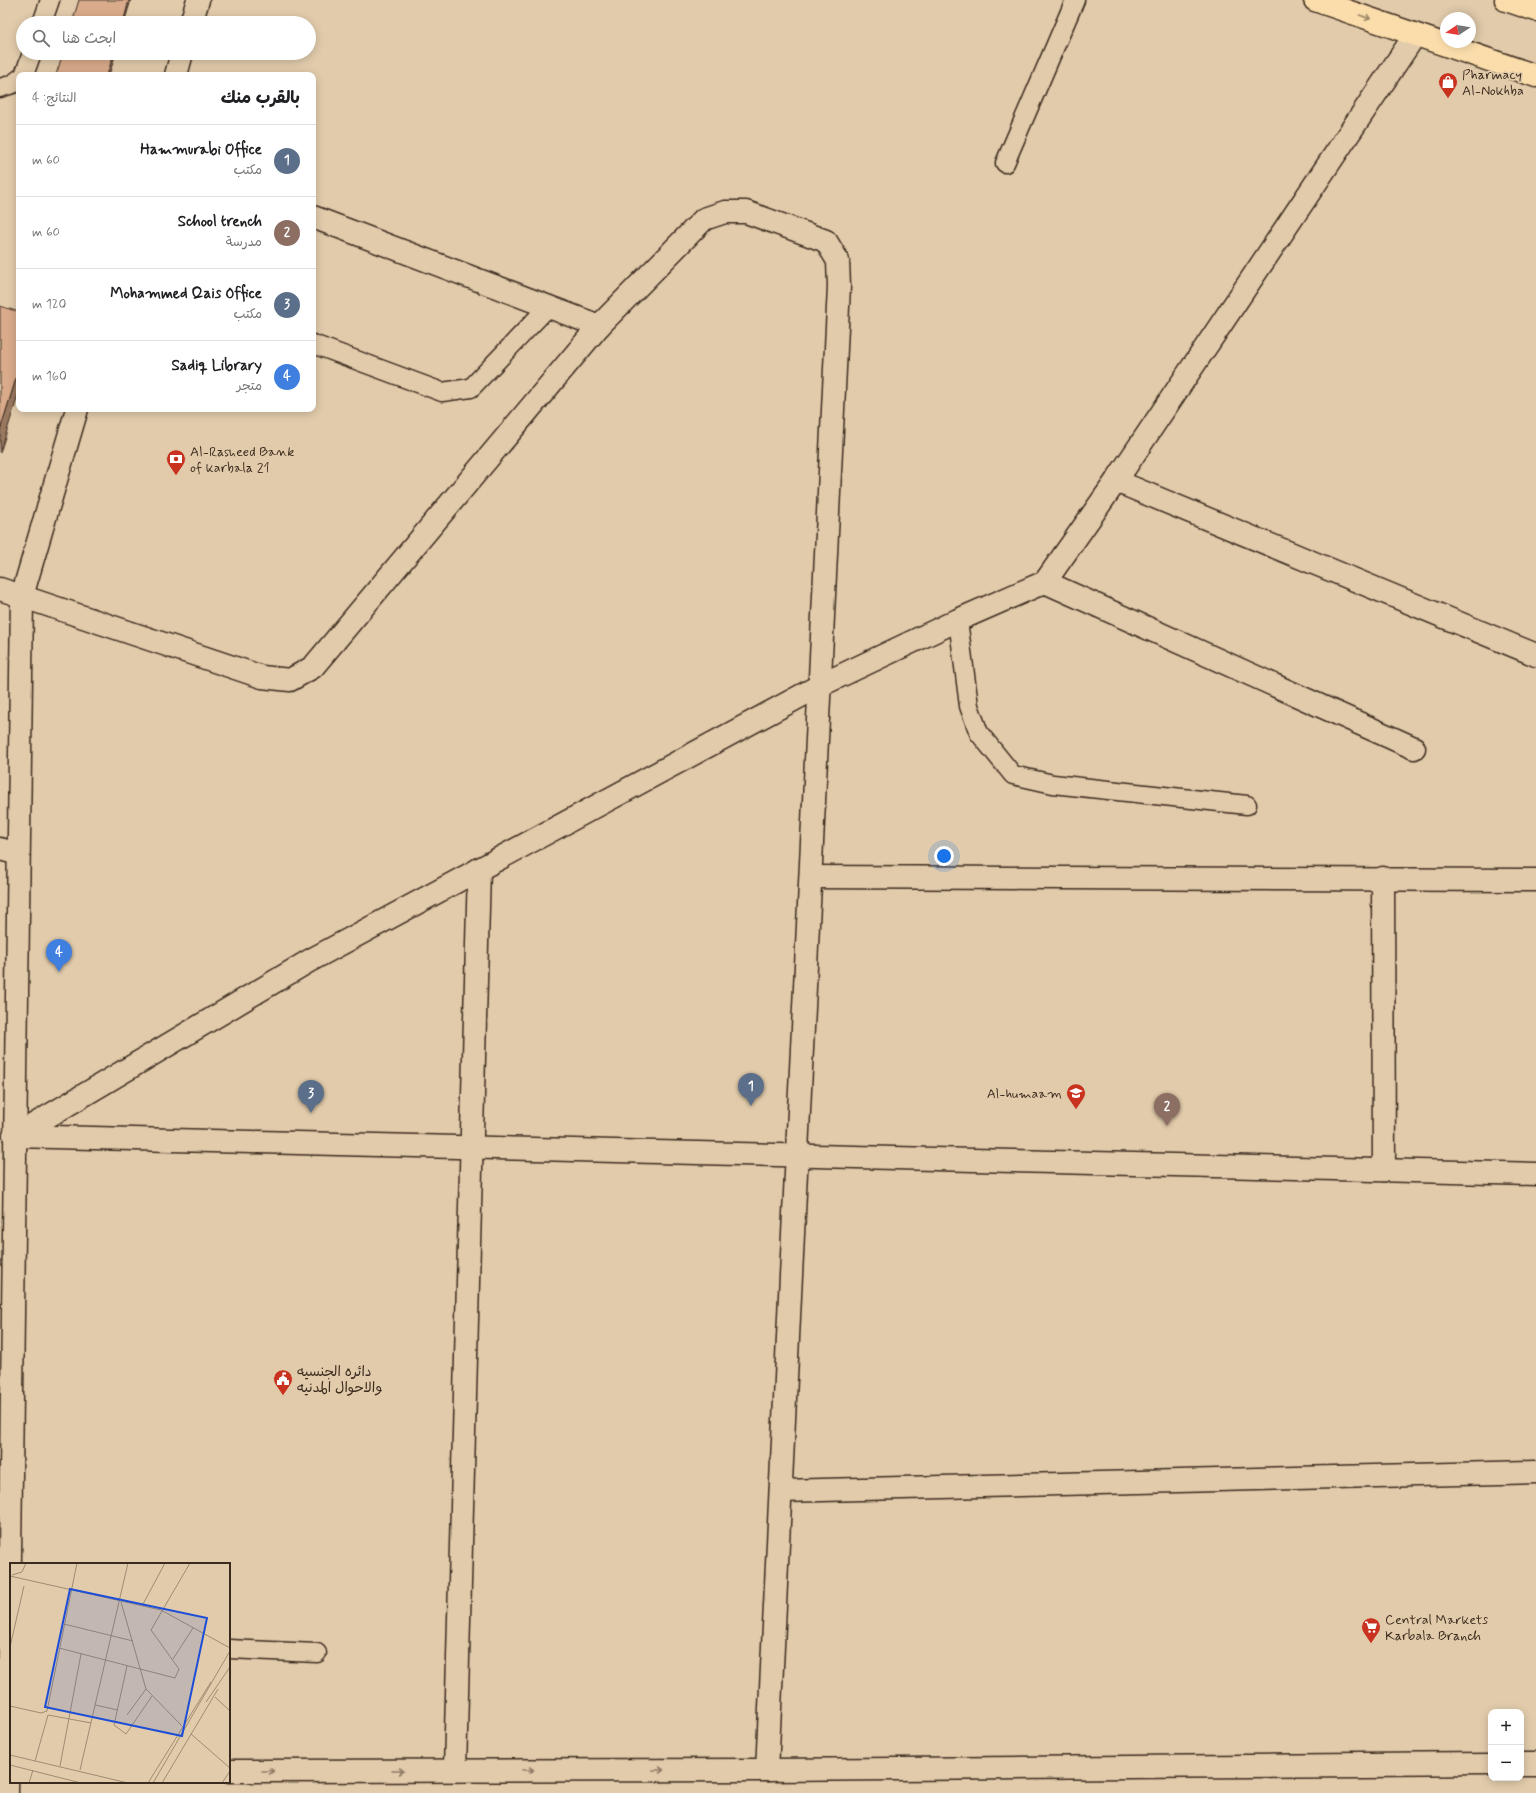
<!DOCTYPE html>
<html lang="ar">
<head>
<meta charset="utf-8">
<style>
  :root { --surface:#fff; --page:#f6f6f6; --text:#202124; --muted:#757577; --line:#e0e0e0; --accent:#d93025 }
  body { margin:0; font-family:Mynerve,"Playpen Sans Arabic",sans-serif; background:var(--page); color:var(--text); direction:rtl }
  .controls { position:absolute; right:12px; bottom:12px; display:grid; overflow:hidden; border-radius:8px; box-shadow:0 2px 10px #0003 }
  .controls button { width:36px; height:36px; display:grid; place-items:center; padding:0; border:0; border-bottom:1px solid var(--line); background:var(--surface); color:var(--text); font:20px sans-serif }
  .compass { position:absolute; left:1440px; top:12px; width:36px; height:36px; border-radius:50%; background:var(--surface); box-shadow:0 2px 10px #0003; rotate:258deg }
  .you { position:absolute; left:944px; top:856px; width:14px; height:14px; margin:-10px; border:3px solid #fff; border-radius:50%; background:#1a73e8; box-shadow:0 0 0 6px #1a73e833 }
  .badge { display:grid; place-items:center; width:26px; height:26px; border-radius:50%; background:var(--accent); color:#fff; font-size:13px; font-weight:700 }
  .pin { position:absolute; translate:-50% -33px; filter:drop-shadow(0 1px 2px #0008) }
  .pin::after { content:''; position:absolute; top:21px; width:14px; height:12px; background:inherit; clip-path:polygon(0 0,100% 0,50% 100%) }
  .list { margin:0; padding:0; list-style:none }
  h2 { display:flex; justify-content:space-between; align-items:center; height:52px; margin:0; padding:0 16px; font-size:17px }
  h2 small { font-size:13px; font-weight:400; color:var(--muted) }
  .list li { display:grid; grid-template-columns:26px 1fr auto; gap:12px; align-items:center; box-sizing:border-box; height:72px; padding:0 16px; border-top:1px solid var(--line) }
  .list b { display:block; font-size:15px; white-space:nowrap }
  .list p { margin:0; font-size:13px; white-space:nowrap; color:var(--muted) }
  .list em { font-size:13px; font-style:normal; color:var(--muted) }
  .icon { flex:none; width:22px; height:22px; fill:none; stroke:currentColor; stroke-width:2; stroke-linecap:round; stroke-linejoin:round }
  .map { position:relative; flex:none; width:1536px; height:1793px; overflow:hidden; direction:ltr }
  .search { position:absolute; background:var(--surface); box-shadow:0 2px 10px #0003; left:16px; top:16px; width:300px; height:44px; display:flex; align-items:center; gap:10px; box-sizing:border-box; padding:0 14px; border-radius:22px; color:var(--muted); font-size:15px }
  .panel { position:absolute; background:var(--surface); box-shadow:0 2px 10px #0003; left:16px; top:72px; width:300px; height:340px; border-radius:8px; direction:rtl }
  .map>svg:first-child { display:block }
</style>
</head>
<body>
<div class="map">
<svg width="1536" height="1793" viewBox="0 0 1536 1793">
  <rect width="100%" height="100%" fill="#e1cbab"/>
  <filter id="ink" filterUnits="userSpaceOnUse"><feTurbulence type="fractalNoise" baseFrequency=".025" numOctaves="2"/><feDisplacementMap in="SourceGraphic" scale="8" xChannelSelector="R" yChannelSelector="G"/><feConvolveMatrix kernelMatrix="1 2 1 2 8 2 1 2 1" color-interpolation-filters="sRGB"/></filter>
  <g filter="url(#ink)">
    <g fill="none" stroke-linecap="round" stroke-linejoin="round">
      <defs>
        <g id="lane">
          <path d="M42,23L50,0"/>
          <path d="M24,75L32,53"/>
          <path d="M0,88L13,84L19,79"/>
          <path d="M1005,163L1075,0"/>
          <path d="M313,344L442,392L471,388L548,307"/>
          <path d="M958,620L969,706L979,733L1013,775L1053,784L1247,805"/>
          <path d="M229,1649L317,1653"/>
        </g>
        <g id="street">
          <path d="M313,217L599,326"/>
          <path d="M1116,481L1536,655"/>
          <path d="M1045,582L1414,748"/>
          <path d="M0,589L262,677L290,680L313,667L599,326L704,219L725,212H746L826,241L838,261L839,286L767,1770"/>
          <path d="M0,849L18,854"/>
          <path d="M811,877L1536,880"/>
          <path d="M1383,878L1384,1170"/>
          <path d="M14,1136L1536,1174"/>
          <path d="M15,1136L309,961L821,685L958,620L1045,582L1116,481L1415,35"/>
          <path d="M781,1491L1536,1472"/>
          <path d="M1521,1763H1536"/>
          <path d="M455,1770L479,869"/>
          <path d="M229,1771L767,1770L1491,1764"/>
        </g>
        <g id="secondary">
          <path d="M191,23L198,0"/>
          <path d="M176,75L182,53"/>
          <path d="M7,1793L22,596L77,409"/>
        </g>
        <g id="highway">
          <path d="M1315,0L1536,76"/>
          <path d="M1506,0L1536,10"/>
        </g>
      </defs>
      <use href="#lane" stroke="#3b2a1e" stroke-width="21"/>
      <use href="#street" stroke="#3b2a1e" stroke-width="25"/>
      <use href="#secondary" stroke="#3b2a1e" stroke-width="25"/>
      <use href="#highway" stroke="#3b2a1e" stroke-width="25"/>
      <use href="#lane" stroke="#e1cbab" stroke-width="18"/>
      <use href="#street" stroke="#e1cbab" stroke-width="22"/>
      <use href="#secondary" stroke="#e1cbab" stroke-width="22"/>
      <use href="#highway" stroke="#faddab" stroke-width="22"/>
    </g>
    <g fill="#997861" stroke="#3b2a1e">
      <path d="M129,0H131L124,23H123Z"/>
      <path d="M114,53H116L109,75H107Z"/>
      <path d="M19,369V392L0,453V430Z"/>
    </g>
    <g fill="#daab8b" stroke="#3b2a1e">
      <path d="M79,0H129L123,23H72Z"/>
      <path d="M63,53H114L107,75H56Z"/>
      <path d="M0,306L19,312V369L0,430Z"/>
    </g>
    <defs><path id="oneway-shaft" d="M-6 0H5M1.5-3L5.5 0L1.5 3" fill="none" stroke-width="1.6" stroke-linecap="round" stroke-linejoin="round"/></defs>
    <use stroke="#9a8464" href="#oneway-shaft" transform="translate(1365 17) rotate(19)"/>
    <g stroke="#8e7a64">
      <use href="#oneway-shaft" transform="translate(528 1770)"/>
      <use href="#oneway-shaft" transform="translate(658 1770)"/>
      <use href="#oneway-shaft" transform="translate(268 1771)"/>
      <use href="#oneway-shaft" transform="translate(398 1771)"/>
    </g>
  </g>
  <defs>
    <symbol id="shop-pin" viewBox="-11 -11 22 30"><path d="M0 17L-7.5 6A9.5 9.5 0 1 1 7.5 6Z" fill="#c8321e" stroke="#e1cbab"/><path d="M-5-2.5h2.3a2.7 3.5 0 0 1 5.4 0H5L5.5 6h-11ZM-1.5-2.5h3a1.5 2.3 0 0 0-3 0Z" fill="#fff"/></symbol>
    <symbol id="bank-pin" viewBox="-11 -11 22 30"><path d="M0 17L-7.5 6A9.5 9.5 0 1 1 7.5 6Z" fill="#c8321e" stroke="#e1cbab"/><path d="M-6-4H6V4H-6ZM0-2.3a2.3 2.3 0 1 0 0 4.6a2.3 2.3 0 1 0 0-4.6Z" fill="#fff"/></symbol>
    <symbol id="school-pin" viewBox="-11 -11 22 30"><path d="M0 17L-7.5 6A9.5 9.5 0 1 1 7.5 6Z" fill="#c8321e" stroke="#e1cbab"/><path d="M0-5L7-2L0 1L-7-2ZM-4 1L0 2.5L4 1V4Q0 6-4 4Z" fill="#fff"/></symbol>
    <symbol id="civic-pin" viewBox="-11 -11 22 30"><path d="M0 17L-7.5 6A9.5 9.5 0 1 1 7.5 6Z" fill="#c8321e" stroke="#e1cbab"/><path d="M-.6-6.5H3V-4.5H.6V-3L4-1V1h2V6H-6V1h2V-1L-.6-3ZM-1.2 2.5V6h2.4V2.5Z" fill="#fff"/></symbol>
    <symbol id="supermarket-pin" viewBox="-11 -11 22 30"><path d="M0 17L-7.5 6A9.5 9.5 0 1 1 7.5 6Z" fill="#c8321e" stroke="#e1cbab"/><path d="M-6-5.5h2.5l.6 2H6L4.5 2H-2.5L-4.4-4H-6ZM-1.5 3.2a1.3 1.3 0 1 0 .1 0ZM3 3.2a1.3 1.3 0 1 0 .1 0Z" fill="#fff"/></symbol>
  </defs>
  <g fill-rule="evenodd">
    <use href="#shop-pin" x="1437" y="71" width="22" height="30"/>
    <use href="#bank-pin" x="165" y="448" width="22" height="30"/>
    <use href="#school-pin" x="1065" y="1082" width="22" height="30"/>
    <use href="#civic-pin" x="272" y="1368" width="22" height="30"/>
    <use href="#supermarket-pin" x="1360" y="1616" width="22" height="30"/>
  </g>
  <g text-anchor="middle" stroke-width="3.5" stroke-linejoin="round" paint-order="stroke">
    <g font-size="14" fill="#3b2a1e" stroke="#e1cbab" text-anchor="start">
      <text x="1462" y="79">Pharmacy<tspan x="1462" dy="16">Al-Nokhba</tspan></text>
      <text x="190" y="456">Al-Rasheed Bank<tspan x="190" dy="16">of karbala 21</tspan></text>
      <text x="1062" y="1098" text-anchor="end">Al-humaam</text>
      <text x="297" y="1376">دائره الجنسيه<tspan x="297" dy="16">والاحوال المدنيه</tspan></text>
      <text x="1385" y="1624">Central Markets<tspan x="1385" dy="16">Karbala Branch</tspan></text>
    </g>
  </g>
  <g transform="translate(10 1563)">
    <rect width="220" height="220" fill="#e1cbab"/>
    <path fill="none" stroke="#9f8b73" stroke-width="1" d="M2,12L12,9L16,0M0,13L151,47L220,85M111,39L136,126L172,163M132,43L155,0M54,61L123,78M0,84L14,23M49,85L165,115L169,106L141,67L180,0M163,96L183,65M117,103L104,162L116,171L142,133M205,134L220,148M196,139L220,104M85,142L108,147M0,143L31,150L37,148L67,0M117,152L136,126M181,171L220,205M0,192L118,220M25,198L38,152L81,160M0,202L71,220M50,203L71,91M70,207L118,0M19,220L23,207M138,220L201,119M143,220L220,88M152,220L208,126M212,220L220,208"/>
    <path fill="#1d4ed8" fill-opacity="0.15" stroke="#1d4ed8" stroke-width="2" d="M60,26L197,55L172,173L35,144Z"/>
    <rect width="220" height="220" fill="none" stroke="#3b2a1e" stroke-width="2"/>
  </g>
</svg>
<div class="controls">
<button>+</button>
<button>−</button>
</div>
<svg class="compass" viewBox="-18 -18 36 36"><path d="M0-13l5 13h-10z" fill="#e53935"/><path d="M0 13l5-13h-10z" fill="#757577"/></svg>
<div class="you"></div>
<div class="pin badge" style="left:751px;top:1106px;background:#5c6f8a">1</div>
<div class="pin badge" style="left:1167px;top:1126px;background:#8d6e63">2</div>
<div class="pin badge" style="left:311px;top:1113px;background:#5c6f8a">3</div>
<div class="pin badge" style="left:59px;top:972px;background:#3f7fe0">4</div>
<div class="search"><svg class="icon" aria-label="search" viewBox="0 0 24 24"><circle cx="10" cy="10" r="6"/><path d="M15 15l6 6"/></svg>ابحث هنا</div>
<section class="panel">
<h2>بالقرب منك<small>النتائج: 4</small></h2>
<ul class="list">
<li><span class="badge" style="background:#5c6f8a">1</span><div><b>Hammurabi Office</b><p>مكتب</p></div><em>60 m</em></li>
<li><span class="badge" style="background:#8d6e63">2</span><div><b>School trench</b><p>مدرسة</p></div><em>60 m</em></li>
<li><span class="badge" style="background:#5c6f8a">3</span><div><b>Mohammed Qais Office</b><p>مكتب</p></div><em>120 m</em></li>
<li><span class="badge" style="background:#3f7fe0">4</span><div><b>Sadiq Library</b><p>متجر</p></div><em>160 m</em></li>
</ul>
</section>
</div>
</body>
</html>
